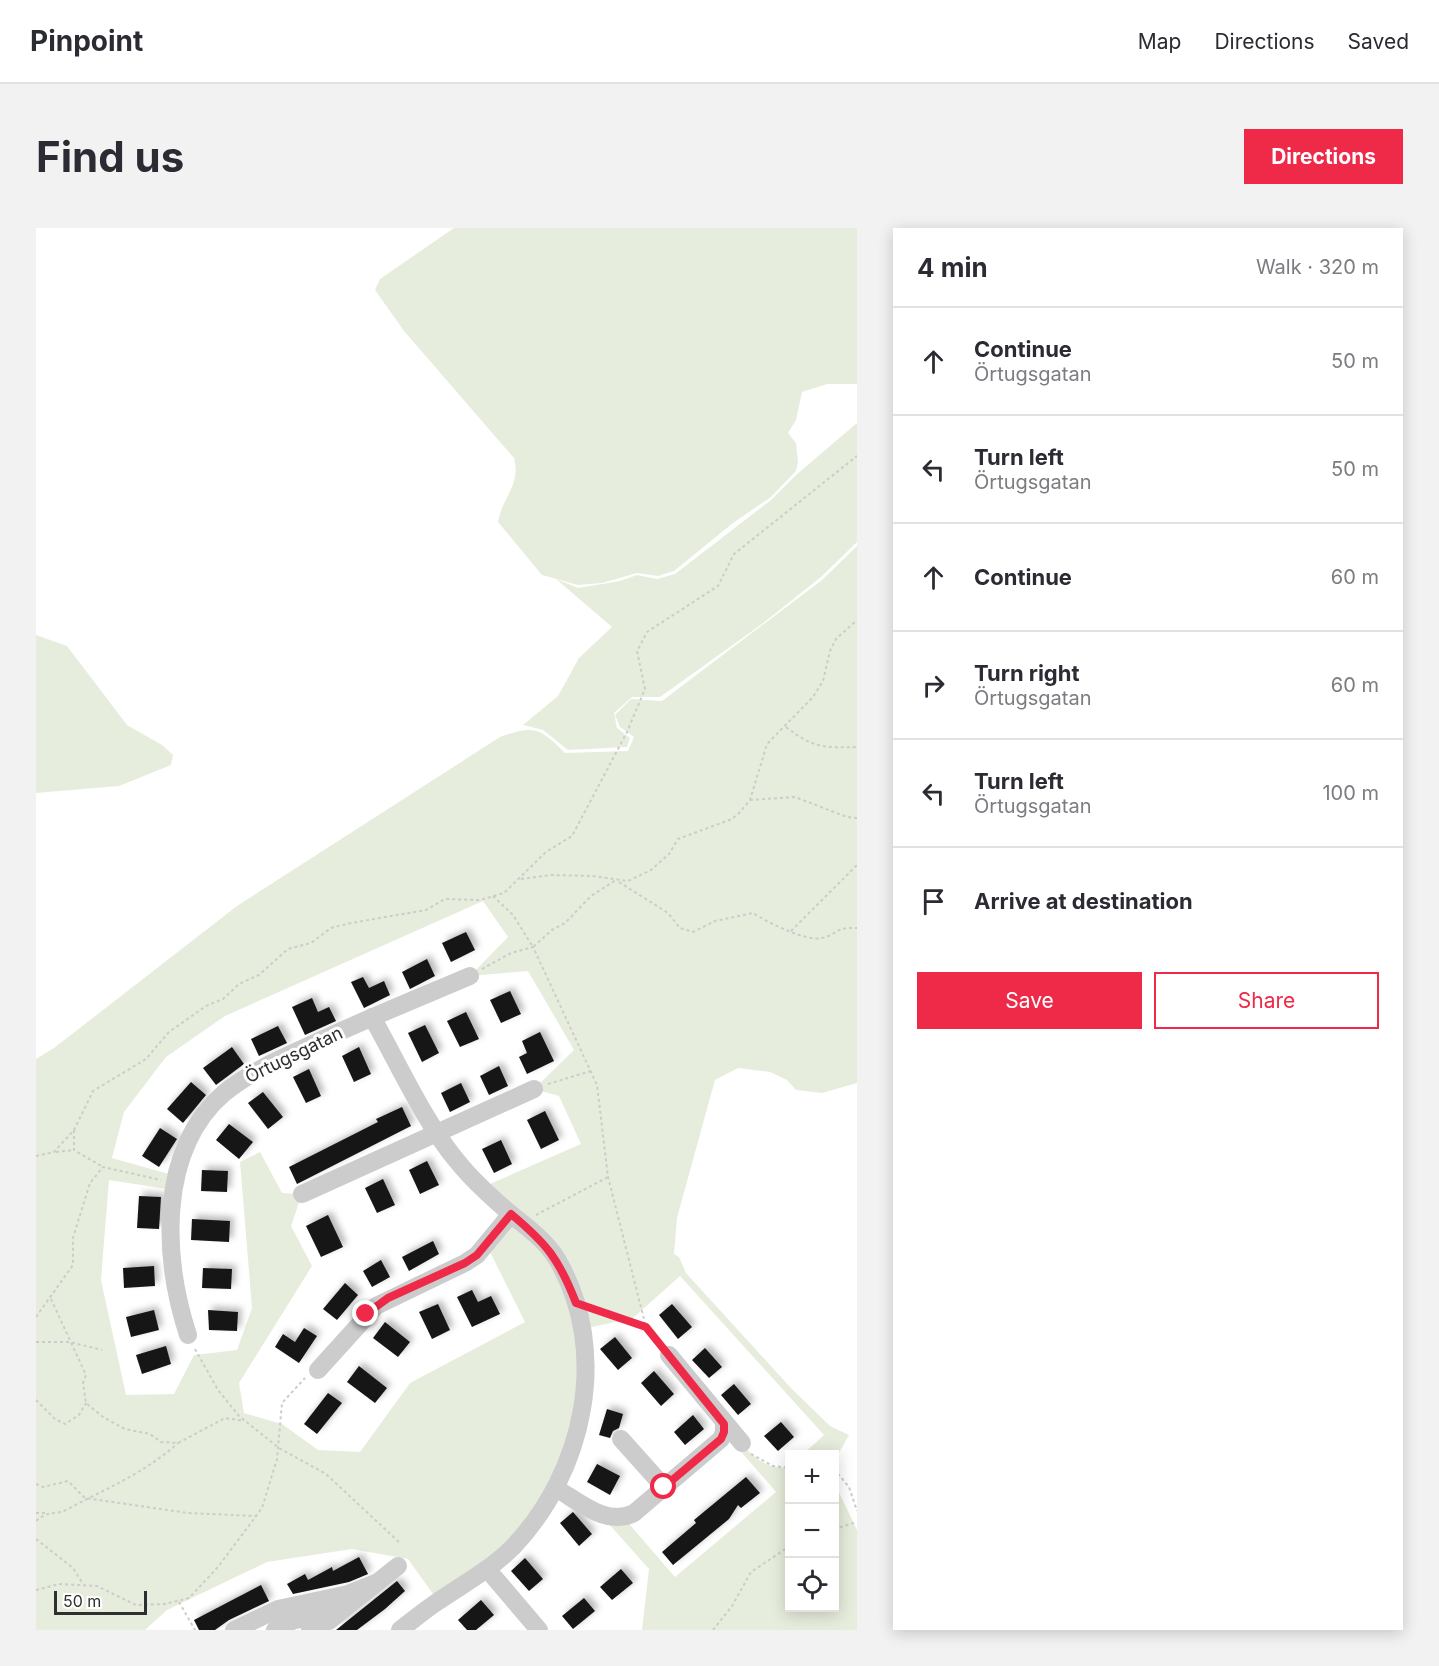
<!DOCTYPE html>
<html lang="en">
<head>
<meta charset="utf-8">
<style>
  :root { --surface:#fff; --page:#f2f2f3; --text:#2b2b33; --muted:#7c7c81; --line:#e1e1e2; --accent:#ee2a48 }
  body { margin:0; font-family:Inter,sans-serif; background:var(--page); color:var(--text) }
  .controls { position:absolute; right:18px; bottom:18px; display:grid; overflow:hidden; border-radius:0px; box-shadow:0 3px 15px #0003 }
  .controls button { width:54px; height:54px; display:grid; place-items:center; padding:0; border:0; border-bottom:2px solid var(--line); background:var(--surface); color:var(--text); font:30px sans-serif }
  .scale { position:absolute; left:18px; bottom:15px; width:93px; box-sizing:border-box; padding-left:6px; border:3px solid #2f2f2f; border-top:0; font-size:16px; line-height:21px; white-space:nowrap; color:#2f2f2f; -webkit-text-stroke:4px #fff; paint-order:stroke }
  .stop { position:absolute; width:18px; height:18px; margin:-14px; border:4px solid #ee2a48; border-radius:50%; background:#fff }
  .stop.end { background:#ee2a48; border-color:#fff; box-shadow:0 2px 6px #0008 }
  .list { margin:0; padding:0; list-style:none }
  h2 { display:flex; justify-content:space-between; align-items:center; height:78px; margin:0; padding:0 24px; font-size:26px }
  h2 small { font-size:20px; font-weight:400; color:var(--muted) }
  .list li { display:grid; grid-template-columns:39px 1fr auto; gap:18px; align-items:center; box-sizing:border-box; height:108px; padding:0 24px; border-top:2px solid var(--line) }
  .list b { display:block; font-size:22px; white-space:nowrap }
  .list p { margin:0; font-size:20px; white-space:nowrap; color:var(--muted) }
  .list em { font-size:20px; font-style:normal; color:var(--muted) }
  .actions { display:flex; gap:12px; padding:18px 24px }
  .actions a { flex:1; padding:14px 0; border:2px solid var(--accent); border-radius:0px; text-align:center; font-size:21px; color:var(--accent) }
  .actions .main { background:var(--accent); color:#fff }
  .icon { flex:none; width:33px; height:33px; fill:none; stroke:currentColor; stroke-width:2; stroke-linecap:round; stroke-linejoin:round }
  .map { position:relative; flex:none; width:821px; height:1402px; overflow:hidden; border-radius:0px }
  header { display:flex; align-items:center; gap:36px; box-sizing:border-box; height:84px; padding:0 30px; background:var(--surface); border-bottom:2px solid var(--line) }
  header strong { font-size:28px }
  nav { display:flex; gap:33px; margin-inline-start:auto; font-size:21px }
  .intro { display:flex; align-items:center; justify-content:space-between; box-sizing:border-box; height:144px; padding:0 36px }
  h1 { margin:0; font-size:42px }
  .button { padding:15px 27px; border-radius:0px; background:var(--accent); color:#fff; font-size:21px; font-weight:700 }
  main { display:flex; gap:36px; padding:0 36px }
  aside { flex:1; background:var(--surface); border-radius:0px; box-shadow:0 3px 15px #0003 }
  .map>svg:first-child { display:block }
</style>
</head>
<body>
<header>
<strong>Pinpoint</strong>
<nav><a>Map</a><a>Directions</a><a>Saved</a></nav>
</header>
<div class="intro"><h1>Find us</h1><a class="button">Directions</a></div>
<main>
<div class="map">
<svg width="821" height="1402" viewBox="0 0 821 1402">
  <defs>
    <filter id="shadow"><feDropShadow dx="4" dy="-4" stdDeviation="3" flood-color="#0004"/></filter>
  </defs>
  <rect width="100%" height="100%" fill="#fff"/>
  <g fill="#e7eddc" fill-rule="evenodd">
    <path d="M418,0H821V156H791L766,164L760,192L752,205L760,215L762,234L760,243L735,269L697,295L638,343L622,348L601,345L566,355L542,357L506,347L462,294C467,267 485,258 478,230L368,103L339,62L344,51Z"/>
    <path d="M821,195V314L785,349L726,396L624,469H596L578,485L581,500L594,510L591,519L532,522L507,502L487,497L522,468L543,430L576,399L520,351L542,360L584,353L601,347L621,351L639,346L735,272L760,247Z"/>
    <path d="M821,318V855L786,865L760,862L751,852L734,844L702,840L679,852L641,990L638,1026L643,1029L650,1045L754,1159L794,1198L813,1207L799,1232L798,1226H767L788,1207L644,1048L597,1090L547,1101L549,1166L501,1290L402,1373L372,1331L316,1321L231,1334L131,1382L109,1402H0V831L18,820L201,678L464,509C497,497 504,499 529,525L592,523L598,509L584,499L579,487L595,471L626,473L786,352ZM447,673L472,709L434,748L492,743L538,822L498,861L523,868L545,916L445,960L475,986L450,1016L489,1094L374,1155L324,1224L282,1222L246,1196L208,1185L203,1155L276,1038L255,998L266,966L246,965L224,924L204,934L216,1080L201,1122L158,1127L138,1166L90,1167L65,1052L73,952L138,962L140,948L76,930L88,884L130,829L189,788Z"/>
    <path d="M0,407L31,418L91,497L126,517L137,527L135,537L83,558L0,565Z"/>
    <path d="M688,1196C703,1213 727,1247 753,1238L754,1380H798L799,1256L821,1302V1402H606L613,1341L563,1285L588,1290L639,1349L740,1264L688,1204Z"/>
  </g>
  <g fill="#161616" filter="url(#shadow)">
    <path d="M430,704L439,722L415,734L406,715Z"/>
    <path d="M391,731L399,748L374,761L366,744Z"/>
    <path d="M327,749L333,760L348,753L354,767L328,780L315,754Z"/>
    <path d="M474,763L485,786L465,795L454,772Z"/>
    <path d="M276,770L282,784L293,779L300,793L269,807L256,779Z"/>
    <path d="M430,784L443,811L424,819L411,793Z"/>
    <path d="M389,797L403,825L386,834L372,805Z"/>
    <path d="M242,798L251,815L223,828L215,811Z"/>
    <path d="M504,804L518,833L491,846L483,829L491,825L486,813Z"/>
    <path d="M196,819L208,836L180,857L167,840Z"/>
    <path d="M323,819L335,846L318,854L306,828Z"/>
    <path d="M463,838L472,858L453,867L444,848Z"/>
    <path d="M273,841L285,868L270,875L257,849Z"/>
    <path d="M155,854L170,867L147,895L131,881Z"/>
    <path d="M425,855L434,874L414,884L405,865Z"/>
    <path d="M227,864L247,889L232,901L212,875Z"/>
    <path d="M366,879L375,898L261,956L253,939L342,894L340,891Z"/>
    <path d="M509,883L523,912L505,921L491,892Z"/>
    <path d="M193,896L217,914L203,931L180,912Z"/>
    <path d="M124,900L141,911L123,939L106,928Z"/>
    <path d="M465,912L476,936L458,945L446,921Z"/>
    <path d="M391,933L403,957L384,966L373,942Z"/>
    <path d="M166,942L192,943L191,964L165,963Z"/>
    <path d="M347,951L359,977L341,985L329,960Z"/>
    <path d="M103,968L125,969L123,1001L101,1000Z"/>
    <path d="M292,987L307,1019L285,1029L270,998Z"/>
    <path d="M156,991L194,993L193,1014L155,1012Z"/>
    <path d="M397,1013L403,1026L373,1043L366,1029Z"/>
    <path d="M345,1032L354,1049L336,1059L327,1043Z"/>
    <path d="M118,1038L119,1058L88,1060L87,1040Z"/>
    <path d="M167,1040L196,1041L195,1061L166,1060Z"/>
    <path d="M309,1055L322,1067L301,1092L287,1081Z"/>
    <path d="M436,1062L442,1074L455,1068L464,1086L436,1099L421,1069Z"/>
    <path d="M402,1076L414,1102L396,1111L383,1084Z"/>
    <path d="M636,1076L656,1099L642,1111L623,1087Z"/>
    <path d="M118,1082L123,1102L95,1109L90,1089Z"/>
    <path d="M172,1082L202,1084L201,1103L173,1102Z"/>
    <path d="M349,1094L374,1114L362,1129L337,1110Z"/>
    <path d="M268,1100L281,1108L263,1135L239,1119L247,1106L259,1114Z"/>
    <path d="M579,1109L596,1130L582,1142L564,1121Z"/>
    <path d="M130,1118L135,1136L106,1146L100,1127Z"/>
    <path d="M669,1120L686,1139L673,1150L656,1132Z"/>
    <path d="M323,1138L351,1160L339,1175L311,1154Z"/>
    <path d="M618,1143L638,1166L625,1178L605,1155Z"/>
    <path d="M698,1156L715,1176L702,1187L685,1167Z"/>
    <path d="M292,1165L306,1175L281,1206L268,1196Z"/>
    <path d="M571,1181L587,1186L583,1200L577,1203L574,1210L563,1207Z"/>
    <path d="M657,1187L668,1201L649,1217L638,1204Z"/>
    <path d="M745,1194L758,1209L742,1223L728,1208Z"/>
    <path d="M561,1236L584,1248L574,1267L551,1254Z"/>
    <path d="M710,1249L724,1265L705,1280L702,1277L693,1291L637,1337L626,1324L660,1295L658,1292Z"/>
    <path d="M537,1284L556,1306L543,1318L524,1295Z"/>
    <path d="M323,1329L332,1346L313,1354L257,1366L251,1356L269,1346L272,1352L296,1339L297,1343Z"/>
    <path d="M489,1330L507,1351L493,1363L475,1343Z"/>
    <path d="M585,1341L597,1355L576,1372L564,1359Z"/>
    <path d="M361,1353L369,1363L349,1381L321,1402H300Z"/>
    <path d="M225,1357L233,1373L193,1392L179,1402H163L158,1392Z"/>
    <path d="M548,1370L559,1383L537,1401L526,1388Z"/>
    <path d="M445,1372L458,1387L440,1402H431L422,1392Z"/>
  </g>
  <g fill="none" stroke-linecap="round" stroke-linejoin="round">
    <g stroke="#ccc" stroke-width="2" stroke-dasharray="3 3" stroke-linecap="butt">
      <path d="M750,499C777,520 788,520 821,519"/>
      <path d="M714,572L759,569L811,589L821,590"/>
      <path d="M485,651L515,647L557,648L592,653L615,642L633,626L642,611L696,591L704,584L714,572L731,516L777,469L787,453L794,423L800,411L821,392"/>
      <path d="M583,654L632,685L644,700L657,704L679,693L717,685C731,694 770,714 786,710C803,706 798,699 821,700"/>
      <path d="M457,668L477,687L497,719L516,702L529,695L555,668L580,652"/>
      <path d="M755,703L821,637"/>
      <path d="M446,741L475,725L497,719L561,857L572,949L610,1099L624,1116"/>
      <path d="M512,856L555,843"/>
      <path d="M38,902V922L67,939"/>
      <path d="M20,924L38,922"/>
      <path d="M0,928L18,924L38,902L57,863L110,831L133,804L170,778L187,771L203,756L223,747L252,721L275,715L295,700L315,695L390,682L409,671L444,672L468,665L510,624L536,608L591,504L609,461L601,423L611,404L682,358L698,326L821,228"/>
      <path d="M500,987L572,949"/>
      <path d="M15,1071L50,1147L47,1155L50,1175L67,1189L89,1201L114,1206L125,1214L142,1215L189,1190L208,1193"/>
      <path d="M556,1081L610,1099"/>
      <path d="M0,1089L37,1037V1010L44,987L54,955L67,939L125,952"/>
      <path d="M0,1114H34L66,1122"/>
      <path d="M159,1121L182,1162L203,1188L243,1220L290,1246L365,1316"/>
      <path d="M0,1172L19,1191L29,1196L43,1187L50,1175"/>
      <path d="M715,1226L737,1238L754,1240"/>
      <path d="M798,1241L813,1259L821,1283"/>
      <path d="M0,1256L7,1259L32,1253L49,1270L152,1285L220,1288"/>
      <path d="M0,1285H9"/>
      <path d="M0,1293C15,1281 17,1288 30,1282C69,1261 109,1245 142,1215"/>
      <path d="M798,1301L821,1294"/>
      <path d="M0,1311L37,1340L47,1356"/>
      <path d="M0,1362L23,1356L61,1358L100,1377L129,1376L153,1370L182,1339L226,1280L241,1231L246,1175L269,1150"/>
      <path d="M143,1374L159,1402"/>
      <path d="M677,1402L696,1378L715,1344L754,1318"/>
    </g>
    <g stroke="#ccc" stroke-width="18">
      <path d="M336,789C361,833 389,895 421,933C437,953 456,970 476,987C492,1000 510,1013 521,1031C575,1124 548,1244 477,1319C455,1341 429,1355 404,1372C390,1381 377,1392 364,1402"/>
      <path d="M266,966L498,861"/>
      <path d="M152,1107C127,1030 121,923 188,865C215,843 248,829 279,815C330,791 382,770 434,748"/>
      <path d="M633,1127L706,1215"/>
      <path d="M282,1142L340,1078L429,1035L441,1027L475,986"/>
      <path d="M585,1211L628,1259"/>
      <path d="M521,1261C544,1274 571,1299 598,1285L685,1211L688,1204V1196"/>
      <path d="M451,1341L503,1402"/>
      <path d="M198,1402L242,1381L312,1366L340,1355"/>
      <path d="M239,1402L258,1392L294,1387"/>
      <path d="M274,1402L284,1394L293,1393L362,1338"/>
    </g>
  </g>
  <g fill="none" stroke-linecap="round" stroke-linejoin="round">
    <path stroke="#ee2a48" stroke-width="8" d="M330,1086L352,1070L429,1035L441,1027L475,986C511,1016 523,1031 540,1075L610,1099L688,1196V1204L685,1211L628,1259"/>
  </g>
  <g text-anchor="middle" stroke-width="6" stroke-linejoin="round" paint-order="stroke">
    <g font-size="18" fill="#2f2f2f" stroke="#fff">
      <text transform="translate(258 827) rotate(-26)" y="6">Örtugsgatan</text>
    </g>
  </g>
</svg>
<div class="controls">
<button>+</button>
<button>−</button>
<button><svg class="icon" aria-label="locate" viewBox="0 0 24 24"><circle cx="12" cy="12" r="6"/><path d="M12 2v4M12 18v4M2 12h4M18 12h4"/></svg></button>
</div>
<div class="scale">50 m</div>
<div class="stop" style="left:628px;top:1259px"></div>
<div class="stop end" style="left:330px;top:1086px"></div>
</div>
<aside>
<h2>4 min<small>Walk · 320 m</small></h2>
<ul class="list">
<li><svg class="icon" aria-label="ahead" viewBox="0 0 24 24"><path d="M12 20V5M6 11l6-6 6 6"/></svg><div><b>Continue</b><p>Örtugsgatan</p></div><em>50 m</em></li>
<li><svg class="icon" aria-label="left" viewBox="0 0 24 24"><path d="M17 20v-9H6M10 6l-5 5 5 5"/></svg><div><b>Turn left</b><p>Örtugsgatan</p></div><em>50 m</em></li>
<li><svg class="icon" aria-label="ahead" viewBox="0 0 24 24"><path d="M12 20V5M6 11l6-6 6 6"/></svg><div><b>Continue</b></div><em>60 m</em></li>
<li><svg class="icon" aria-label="right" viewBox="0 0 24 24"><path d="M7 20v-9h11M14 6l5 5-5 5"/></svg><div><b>Turn right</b><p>Örtugsgatan</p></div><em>60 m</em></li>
<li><svg class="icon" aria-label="left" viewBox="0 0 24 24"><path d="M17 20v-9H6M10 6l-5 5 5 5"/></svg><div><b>Turn left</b><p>Örtugsgatan</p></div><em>100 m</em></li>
<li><svg class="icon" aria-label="arrive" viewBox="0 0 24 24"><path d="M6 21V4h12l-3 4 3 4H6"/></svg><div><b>Arrive at destination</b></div></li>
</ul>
<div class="actions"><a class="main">Save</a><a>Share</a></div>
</aside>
</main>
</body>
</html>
